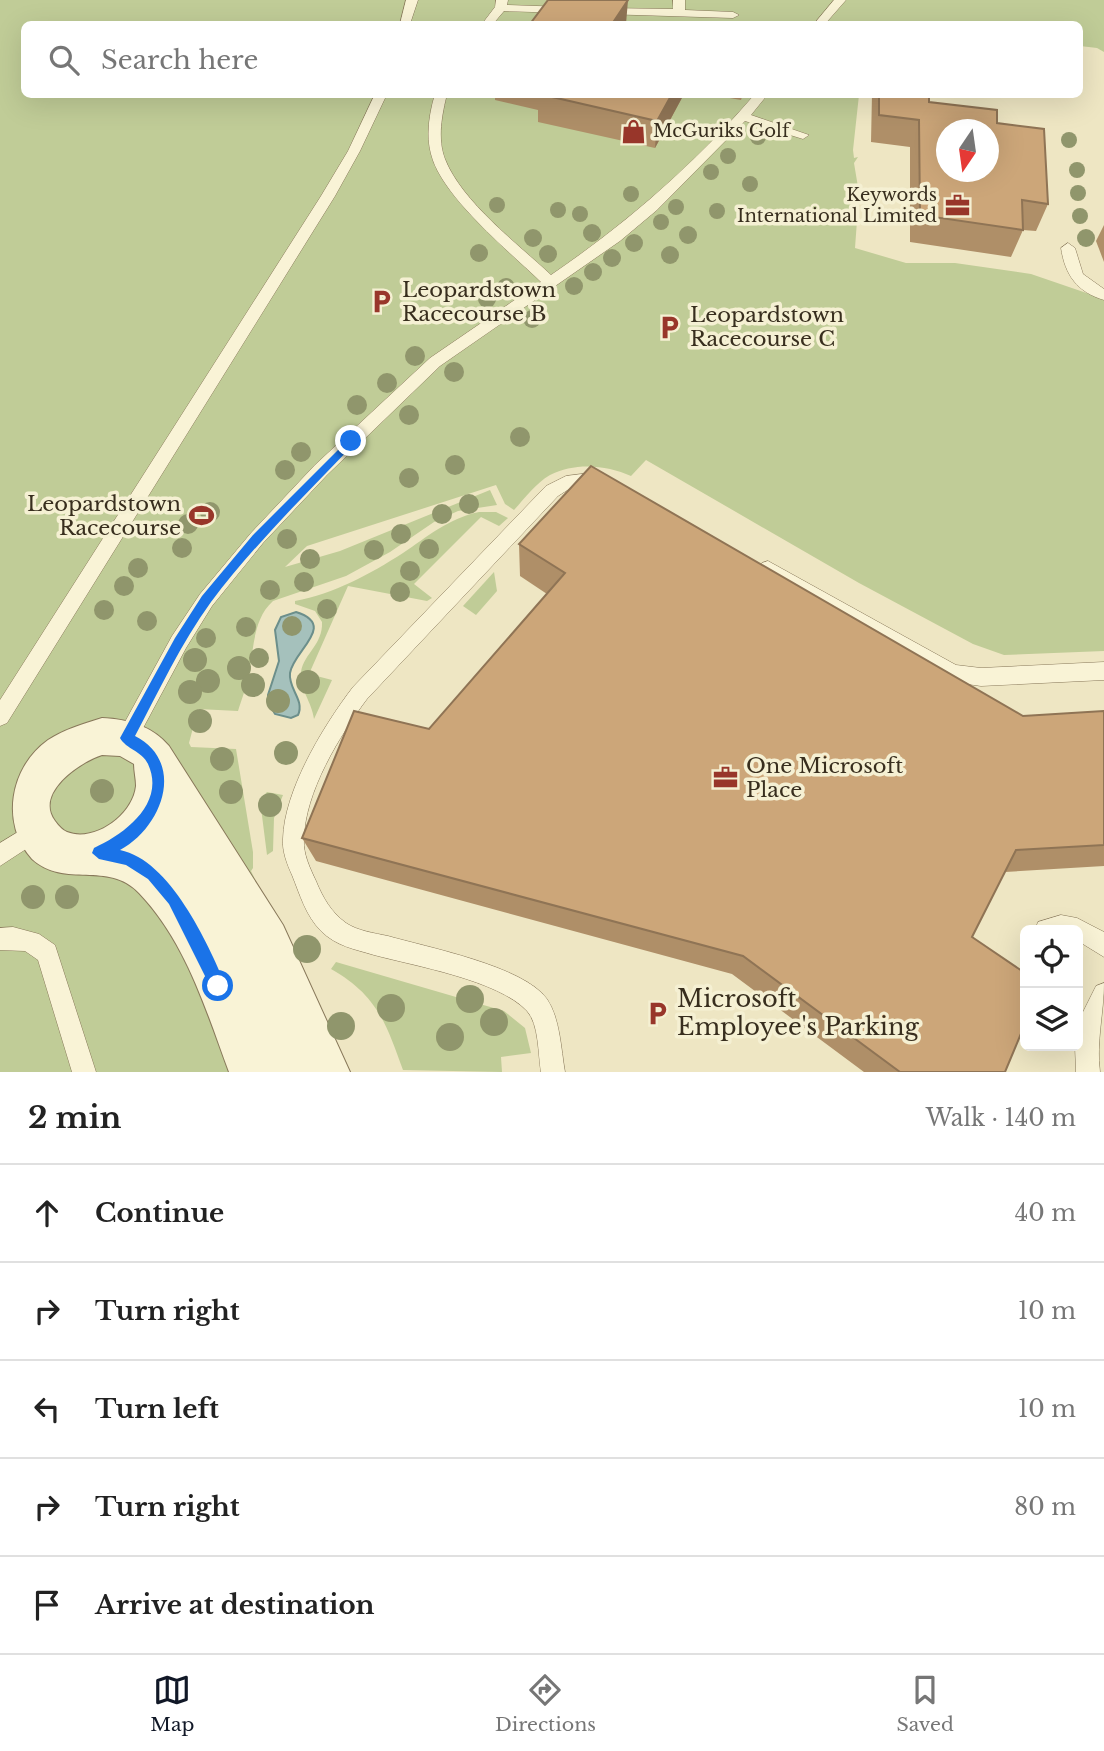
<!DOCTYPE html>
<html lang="en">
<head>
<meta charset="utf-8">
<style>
  :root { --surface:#fff; --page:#f2f2f2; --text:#222; --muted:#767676; --line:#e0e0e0; --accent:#111827 }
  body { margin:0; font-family:"Libre Baskerville",serif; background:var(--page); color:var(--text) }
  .controls { position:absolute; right:21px; bottom:21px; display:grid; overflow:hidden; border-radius:10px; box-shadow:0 7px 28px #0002 }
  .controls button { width:63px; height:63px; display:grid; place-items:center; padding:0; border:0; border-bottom:2px solid var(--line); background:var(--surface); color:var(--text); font:35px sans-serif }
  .compass { position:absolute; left:936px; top:119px; width:63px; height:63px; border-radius:50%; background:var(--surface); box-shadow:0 7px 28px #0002; rotate:193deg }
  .stop { position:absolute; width:21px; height:21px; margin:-16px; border:5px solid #1a73e8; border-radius:50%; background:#fff }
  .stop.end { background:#1a73e8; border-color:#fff; box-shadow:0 2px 7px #0008 }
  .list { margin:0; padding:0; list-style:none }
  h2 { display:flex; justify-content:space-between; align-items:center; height:91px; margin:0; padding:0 28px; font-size:30px }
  h2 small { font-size:23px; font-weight:400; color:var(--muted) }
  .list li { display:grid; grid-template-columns:46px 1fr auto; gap:21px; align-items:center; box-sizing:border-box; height:98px; padding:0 28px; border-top:2px solid var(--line) }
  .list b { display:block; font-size:26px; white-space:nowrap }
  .list em { font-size:23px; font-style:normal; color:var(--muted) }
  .icon { flex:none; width:38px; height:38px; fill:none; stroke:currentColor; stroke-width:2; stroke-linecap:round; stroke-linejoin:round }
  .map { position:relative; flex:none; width:1104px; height:1072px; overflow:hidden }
  .search { position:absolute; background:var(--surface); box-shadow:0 7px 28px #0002; left:21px; right:21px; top:21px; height:77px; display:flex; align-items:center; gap:18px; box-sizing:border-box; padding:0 24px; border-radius:10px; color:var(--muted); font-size:26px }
  .sheet { height:581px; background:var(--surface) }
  nav { display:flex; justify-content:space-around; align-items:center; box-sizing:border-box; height:98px; border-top:2px solid var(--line); background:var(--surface); font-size:19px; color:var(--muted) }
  nav a { display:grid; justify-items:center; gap:4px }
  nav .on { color:var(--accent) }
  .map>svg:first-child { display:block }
</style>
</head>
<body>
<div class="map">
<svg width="1104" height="1072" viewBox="0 0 1104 1072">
  <rect width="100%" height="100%" fill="#eee6c3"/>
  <g fill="#c0cc97">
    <path d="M0,0H1104V52L1097,48L1080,46V24H24V94L859,95L853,150L854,158L858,157L854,163L859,193L855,248L906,263H955L1031,274L1104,299V651L1004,655L973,644L859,583L646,460L631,476C607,465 575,462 550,475C536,483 525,498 514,510L505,504L496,485L307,546L285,567L340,551L490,490L497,505L458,511L434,522L390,552L346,576L273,601C253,619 254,648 249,673C247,686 242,698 238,711L198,709L189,743L191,747L236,749L253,852V868L251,871L348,1072H0Z"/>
    <path d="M479,512H496L508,518L499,526L481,517L414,584L432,598L427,601L348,586L309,674L332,680L314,719C312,702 299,688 301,672C304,653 323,645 322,622L315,611L295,604V601C334,594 370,574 403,553C427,537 449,518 479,512Z"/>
    <path d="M494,572L497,591L476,615L463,606Z"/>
    <path d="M267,792L283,795L274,818L273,851L267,855L260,800Z"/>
    <path d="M336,962L504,1011L525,1028L531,1053L501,1057L502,1072L403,1070C386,1023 377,995 331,969Z"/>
  </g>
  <path fill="#a5c1bc" stroke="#6c8f8b" stroke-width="2" d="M296,612C338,625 293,651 290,673C288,689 305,700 298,715L291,718L275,714L268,702V695L279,661L275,630L281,617Z"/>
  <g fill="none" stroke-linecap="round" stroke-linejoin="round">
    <defs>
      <g id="service">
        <path d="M406,0H418L410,24H400Z"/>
        <path d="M496,0H508L507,5L565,7L571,10L565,13L504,11L493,24H482L495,7Z"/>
        <path d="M673,0H685V10L733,12L739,15L733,18L604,14L598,11L604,8L673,9Z"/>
        <path d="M834,0H846L825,24H814Z"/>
        <path d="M375,94H387L360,151L335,196L7,723L0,726V700L321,196L348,151Z"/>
        <path d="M435,94H447C442,114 437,139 445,159C462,202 518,244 551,275C627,223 695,164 755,94H768L751,115L809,135L803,139L745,121L657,210L620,241L440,366L327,475L263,543L212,606L186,648L134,745L127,747L120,745L117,738L120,731L172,636L200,594L251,533L315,465L430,358L541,282C510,252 441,196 431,154C426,135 429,114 435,94Z"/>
        <path d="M1068,243L1075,248L1083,274L1104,289V300C1077,292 1065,275 1061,248Z"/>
        <path d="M598,472L604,474L606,479L604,484L569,489L558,496L367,699C340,735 304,793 304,840C303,854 310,868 316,881C323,898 331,912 346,923C358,931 374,933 388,936C426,947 524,966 547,999C560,1018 561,1049 565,1072H541C538,1054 539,1024 527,1011C498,980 415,966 374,955C354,949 336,946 321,931C306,916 300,895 292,875C287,864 282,851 283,839C284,790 324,725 353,687L546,486L566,476Z"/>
        <path d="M768,561L956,665L981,668L1104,662V680L981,686L953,682L762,573L759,568L762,563Z"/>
        <path d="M36,821L43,824L46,831L43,838L0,866V843Z"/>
        <path d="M1061,915L1077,918L1104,932V957L1078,941V930H1035L1038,922Z"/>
        <path d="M13,927L39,934L55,945L96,1072H72L38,960L25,951L0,950V928Z"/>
        <path d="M1104,983C1104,1013 1096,1041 1100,1072H1076L1075,1046H1078V1022L1096,986Z"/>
      </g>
      <path id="minor" d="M102,718C128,719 152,726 169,746L283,925L350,1072H229C206,1010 186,942 139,893C108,860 65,889 32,859C0,824 10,767 48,740C65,729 83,724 102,718ZM102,755L120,756L134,764C134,771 136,779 136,786C133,815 94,843 67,832C62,830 58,825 55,821C34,793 80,762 102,755Z"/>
    </defs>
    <use href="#service" stroke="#88785a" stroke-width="1"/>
    <use href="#minor" stroke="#88785a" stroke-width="2"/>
    <use href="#service" fill="#f9f3d6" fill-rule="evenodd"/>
    <use href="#minor" fill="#f9f3d6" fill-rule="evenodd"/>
  </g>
  <g fill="#90966c">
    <circle cx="758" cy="137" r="8"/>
    <circle cx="1069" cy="140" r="8"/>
    <circle cx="728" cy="156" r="8"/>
    <circle cx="1077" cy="170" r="8"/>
    <circle cx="711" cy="172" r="8"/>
    <circle cx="750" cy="184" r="8"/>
    <circle cx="1078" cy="193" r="8"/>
    <circle cx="631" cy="194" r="8"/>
    <circle cx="497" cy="205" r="8"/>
    <circle cx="676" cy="207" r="8"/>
    <circle cx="558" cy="210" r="8"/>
    <circle cx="717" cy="211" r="8"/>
    <circle cx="580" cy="214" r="8"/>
    <circle cx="1080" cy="216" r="8"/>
    <circle cx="661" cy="222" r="8"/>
    <circle cx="592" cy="233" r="9"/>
    <circle cx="688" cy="235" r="9"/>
    <circle cx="533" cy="238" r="9"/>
    <circle cx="1086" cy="238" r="9"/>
    <circle cx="634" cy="243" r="9"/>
    <circle cx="479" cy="253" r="9"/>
    <circle cx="548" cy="254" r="9"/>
    <circle cx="670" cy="255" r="9"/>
    <circle cx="612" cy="258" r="9"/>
    <circle cx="593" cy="272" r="9"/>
    <circle cx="574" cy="286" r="9"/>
    <circle cx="506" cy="287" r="9"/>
    <circle cx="487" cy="299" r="9"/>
    <circle cx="532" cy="319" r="9"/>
    <circle cx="415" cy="356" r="10"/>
    <circle cx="454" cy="372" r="10"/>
    <circle cx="387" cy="383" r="10"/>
    <circle cx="357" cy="405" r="10"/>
    <circle cx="409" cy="415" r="10"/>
    <circle cx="520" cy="437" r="10"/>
    <circle cx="301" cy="452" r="10"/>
    <circle cx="455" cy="465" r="10"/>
    <circle cx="285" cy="470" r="10"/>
    <circle cx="409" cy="478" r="10"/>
    <circle cx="469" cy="504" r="10"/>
    <circle cx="210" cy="512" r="10"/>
    <circle cx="442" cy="514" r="10"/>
    <circle cx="188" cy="524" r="10"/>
    <circle cx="401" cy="534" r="10"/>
    <circle cx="287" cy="539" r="10"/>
    <circle cx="182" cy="548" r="10"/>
    <circle cx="429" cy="549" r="10"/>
    <circle cx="374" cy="550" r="10"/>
    <circle cx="310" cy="559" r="10"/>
    <circle cx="138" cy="568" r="10"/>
    <circle cx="410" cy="571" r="10"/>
    <circle cx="304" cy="582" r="10"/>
    <circle cx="124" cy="586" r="10"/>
    <circle cx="270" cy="590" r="10"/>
    <circle cx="400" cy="592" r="10"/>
    <circle cx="327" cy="609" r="10"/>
    <circle cx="104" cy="610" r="10"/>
    <circle cx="147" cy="621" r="10"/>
    <circle cx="292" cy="626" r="10"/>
    <circle cx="246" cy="627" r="10"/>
    <circle cx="206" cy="638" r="10"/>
    <circle cx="259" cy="658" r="10"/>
    <circle cx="195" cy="660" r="12"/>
    <circle cx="239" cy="668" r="12"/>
    <circle cx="208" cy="681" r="12"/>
    <circle cx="308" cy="682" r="12"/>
    <circle cx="253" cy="685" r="12"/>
    <circle cx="190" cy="692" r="12"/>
    <circle cx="278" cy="701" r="12"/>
    <circle cx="200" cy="721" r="12"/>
    <circle cx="286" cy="753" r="12"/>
    <circle cx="222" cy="759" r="12"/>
    <circle cx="102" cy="791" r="12"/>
    <circle cx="231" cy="792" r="12"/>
    <circle cx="270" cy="805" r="12"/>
    <circle cx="33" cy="897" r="12"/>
    <circle cx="67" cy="897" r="12"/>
    <circle cx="307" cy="949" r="14"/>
    <circle cx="470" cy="999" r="14"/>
    <circle cx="391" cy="1008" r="14"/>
    <circle cx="494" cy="1022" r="14"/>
    <circle cx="341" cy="1026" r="14"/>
    <circle cx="450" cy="1037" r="14"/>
  </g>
  <g fill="#af8f68">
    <path d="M495,94H684L655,148L538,122V110L495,100Z"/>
    <path d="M707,94H743L741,100Z"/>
    <path d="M872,94H929V102L997,123L1048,204L1036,231L1023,230L1011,257L910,242V147L871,142Z"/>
    <path d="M1104,225V262L1096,241Z"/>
    <path d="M519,544L1023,716L1104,711V866L1005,872L972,937L1005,1072H864L732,974L316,861L302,838L429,729L547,594L520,576Z"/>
  </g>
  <g fill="#8f7455">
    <path d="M628,0L626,24H612Z"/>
    <path d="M672,94H684L655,148L657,121Z"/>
  </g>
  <g fill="#cca679" stroke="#8f7455" stroke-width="2" fill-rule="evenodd">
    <path d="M548,0H628L612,24H530Z"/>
    <path d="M539,94H672L657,121Z"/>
    <path d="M879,94H929V102L997,110V123L1044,129L1048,204L1022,200L1023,230L920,215L919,120L879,115ZM947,130H989V172H947Z"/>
    <path d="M591,466L1023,716L1104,711V845L1016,850L972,937L1025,973V1024L1005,1072H900L743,956L302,838L354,711L429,729L565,573L519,544Z"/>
  </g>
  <path fill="#1a73e8" d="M351,437L356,441L354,444C305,495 254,545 211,602C181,643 159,691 135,736C186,762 163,827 120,850C170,860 208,943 226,986L223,992L218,994L213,992L169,904L148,879L126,865L99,859L92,853L94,848C125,834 166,803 148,764C142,751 126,749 120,738L175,638L202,596L253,535Z"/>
  <defs>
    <symbol id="shop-bare" viewBox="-9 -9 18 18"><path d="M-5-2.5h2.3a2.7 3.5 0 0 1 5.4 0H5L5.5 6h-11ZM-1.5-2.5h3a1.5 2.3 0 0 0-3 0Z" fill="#98362a" stroke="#f5f0d3" stroke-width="2.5" paint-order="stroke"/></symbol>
    <symbol id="office-bare" viewBox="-9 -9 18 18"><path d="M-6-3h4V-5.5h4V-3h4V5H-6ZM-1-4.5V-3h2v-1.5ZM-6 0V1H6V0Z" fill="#98362a" stroke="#f5f0d3" stroke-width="2.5" paint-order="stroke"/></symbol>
    <symbol id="parking-bare" viewBox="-9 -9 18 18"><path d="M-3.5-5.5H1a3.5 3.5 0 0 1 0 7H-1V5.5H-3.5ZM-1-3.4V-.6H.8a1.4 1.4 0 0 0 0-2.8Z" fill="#98362a" stroke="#f5f0d3" stroke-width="2.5" paint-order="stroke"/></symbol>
    <symbol id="stadium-bare" viewBox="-9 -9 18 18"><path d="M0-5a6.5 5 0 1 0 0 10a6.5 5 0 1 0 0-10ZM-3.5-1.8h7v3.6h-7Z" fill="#98362a" stroke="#f5f0d3" stroke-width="2.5" paint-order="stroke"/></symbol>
  </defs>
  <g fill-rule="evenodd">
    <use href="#shop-bare" x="616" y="114" width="35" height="35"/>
    <use href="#office-bare" x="940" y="188" width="35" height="35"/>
    <use href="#parking-bare" x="364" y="284" width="35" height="35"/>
    <use href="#parking-bare" x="652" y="310" width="35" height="35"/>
    <use href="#stadium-bare" x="184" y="498" width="35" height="35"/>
    <use href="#office-bare" x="708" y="760" width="35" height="35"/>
    <use href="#parking-bare" x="640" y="996" width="35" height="35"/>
  </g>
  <g text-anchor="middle" stroke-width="7" stroke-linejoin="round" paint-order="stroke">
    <g font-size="18" fill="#382e1e" stroke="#f5f0d3" text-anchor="start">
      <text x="653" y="137">McGuriks Golf</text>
      <text x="937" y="201" text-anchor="end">Keywords<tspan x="937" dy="21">International Limited</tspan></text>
    </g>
    <g font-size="21" fill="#382e1e" stroke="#f5f0d3" text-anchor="start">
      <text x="402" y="297">Leopardstown<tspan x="402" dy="24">Racecourse B</tspan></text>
      <text x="690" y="322">Leopardstown<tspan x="690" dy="24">Racecourse C</tspan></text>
      <text x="181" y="511" text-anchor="end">Leopardstown<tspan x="181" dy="24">Racecourse</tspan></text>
      <text x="746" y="773">One Microsoft<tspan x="746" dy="24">Place</tspan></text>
    </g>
    <g font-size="24" fill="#382e1e" stroke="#f5f0d3" text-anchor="start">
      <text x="677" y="1007">Microsoft<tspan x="677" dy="28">Employee's Parking</tspan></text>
    </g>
  </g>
</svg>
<div class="controls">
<button><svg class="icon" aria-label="locate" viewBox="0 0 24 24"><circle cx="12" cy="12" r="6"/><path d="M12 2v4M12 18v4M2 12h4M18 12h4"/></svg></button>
<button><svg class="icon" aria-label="layers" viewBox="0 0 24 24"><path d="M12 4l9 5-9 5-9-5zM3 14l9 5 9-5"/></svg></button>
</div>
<svg class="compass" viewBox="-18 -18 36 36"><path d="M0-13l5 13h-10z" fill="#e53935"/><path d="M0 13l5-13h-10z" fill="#767676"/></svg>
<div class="stop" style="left:218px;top:986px"></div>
<div class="stop end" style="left:351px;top:441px"></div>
<div class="search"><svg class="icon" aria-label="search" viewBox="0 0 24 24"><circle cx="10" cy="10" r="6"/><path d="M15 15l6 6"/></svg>Search here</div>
</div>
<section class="sheet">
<h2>2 min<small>Walk · 140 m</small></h2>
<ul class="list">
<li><svg class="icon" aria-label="ahead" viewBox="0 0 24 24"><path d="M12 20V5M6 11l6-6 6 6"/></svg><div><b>Continue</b></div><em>40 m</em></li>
<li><svg class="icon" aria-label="right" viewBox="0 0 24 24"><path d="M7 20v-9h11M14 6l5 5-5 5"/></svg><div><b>Turn right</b></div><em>10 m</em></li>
<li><svg class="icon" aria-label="left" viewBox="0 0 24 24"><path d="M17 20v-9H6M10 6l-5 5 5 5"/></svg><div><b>Turn left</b></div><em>10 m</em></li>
<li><svg class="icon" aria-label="right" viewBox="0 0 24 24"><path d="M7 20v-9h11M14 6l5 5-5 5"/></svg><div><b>Turn right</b></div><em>80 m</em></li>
<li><svg class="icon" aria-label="arrive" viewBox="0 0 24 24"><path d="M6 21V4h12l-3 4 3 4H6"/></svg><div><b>Arrive at destination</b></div></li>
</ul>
</section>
<nav>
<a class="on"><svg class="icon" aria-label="map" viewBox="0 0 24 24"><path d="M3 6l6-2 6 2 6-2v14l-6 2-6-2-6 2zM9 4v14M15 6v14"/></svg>Map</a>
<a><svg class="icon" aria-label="directions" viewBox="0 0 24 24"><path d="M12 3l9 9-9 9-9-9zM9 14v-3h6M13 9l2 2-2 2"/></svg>Directions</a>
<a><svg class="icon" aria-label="saved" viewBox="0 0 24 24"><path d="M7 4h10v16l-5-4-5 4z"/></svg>Saved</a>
</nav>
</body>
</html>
